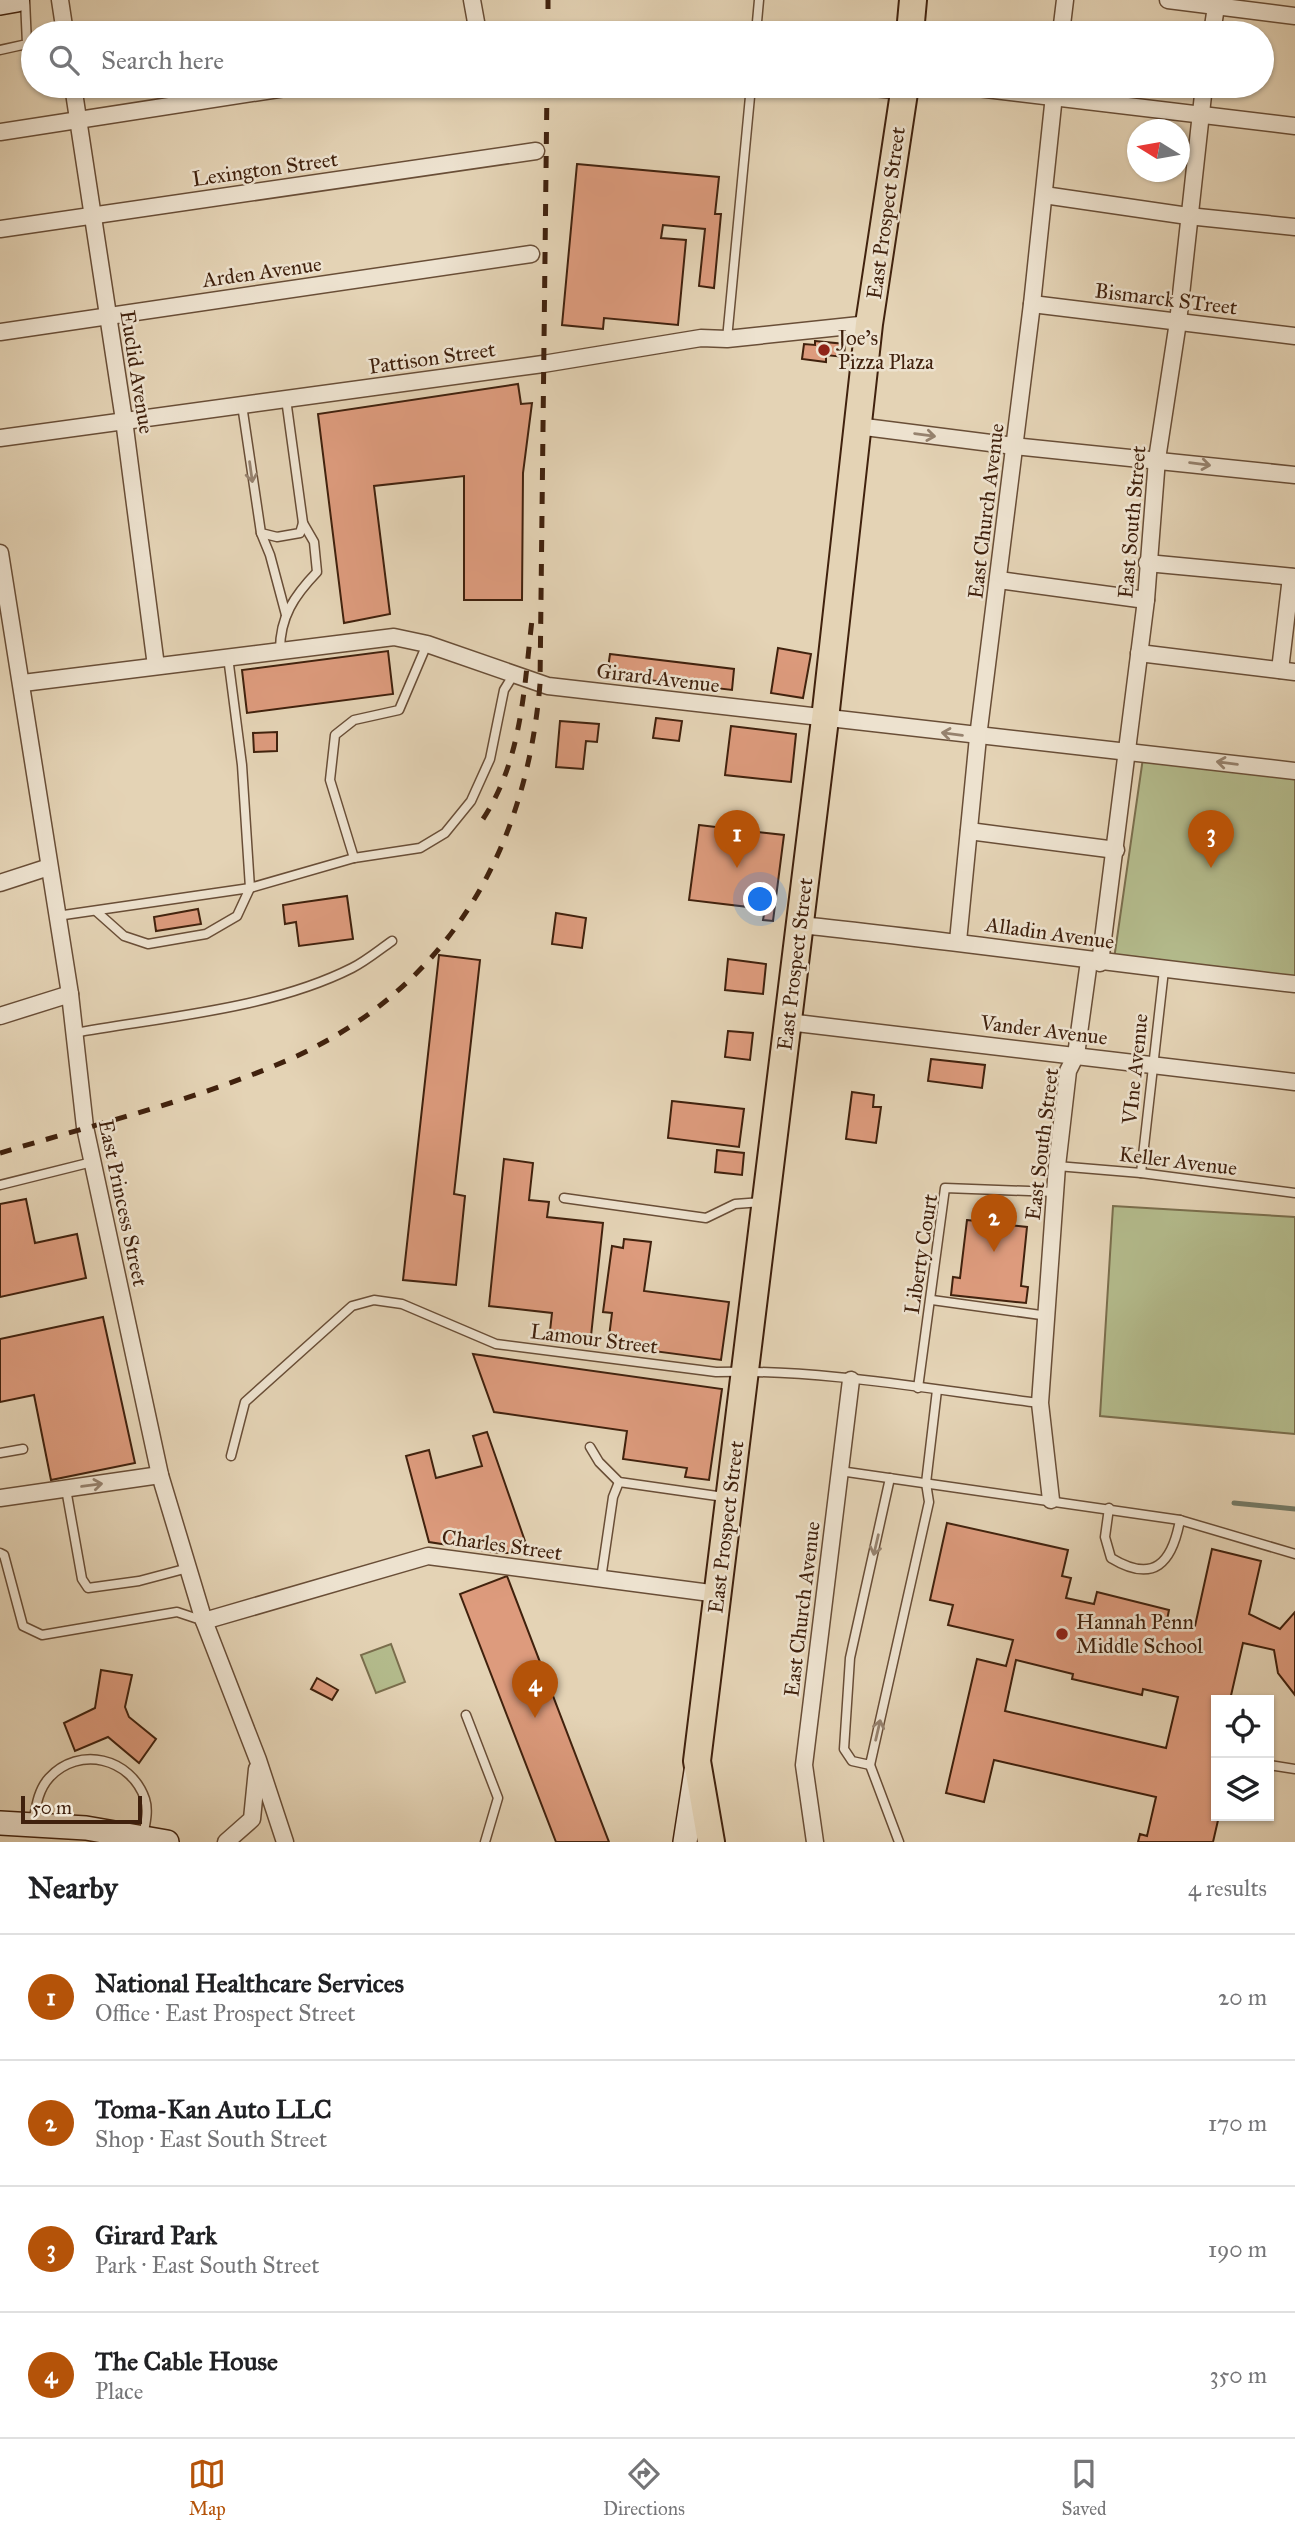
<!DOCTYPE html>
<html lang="en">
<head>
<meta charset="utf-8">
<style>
  :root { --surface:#fff; --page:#f2f2f2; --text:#202124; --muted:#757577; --line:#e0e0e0; --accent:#b45309 }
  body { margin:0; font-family:"IM FELL Great Primer",serif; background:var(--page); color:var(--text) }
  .controls { position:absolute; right:21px; bottom:21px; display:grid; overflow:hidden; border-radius:0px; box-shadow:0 2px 5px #0004 }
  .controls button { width:63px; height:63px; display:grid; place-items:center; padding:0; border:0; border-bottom:2px solid var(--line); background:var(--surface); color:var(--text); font:35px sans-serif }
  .compass { position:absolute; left:1127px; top:119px; width:63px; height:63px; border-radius:50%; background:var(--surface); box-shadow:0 2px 5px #0004; rotate:281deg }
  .scale { position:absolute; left:21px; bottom:18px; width:121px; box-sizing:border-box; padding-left:7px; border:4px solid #40210d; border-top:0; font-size:19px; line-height:24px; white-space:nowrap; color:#40210d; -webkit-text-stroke:5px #ede2cf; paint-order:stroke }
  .you { position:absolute; left:761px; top:900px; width:24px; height:24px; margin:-18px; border:5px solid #fff; border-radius:50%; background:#1a73e8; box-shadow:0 0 0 10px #1a73e833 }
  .badge { display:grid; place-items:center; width:46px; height:46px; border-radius:50%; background:var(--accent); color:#fff; font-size:23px; font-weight:700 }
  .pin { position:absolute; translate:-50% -58px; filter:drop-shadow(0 2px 4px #0008) }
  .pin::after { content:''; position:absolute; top:37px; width:24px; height:21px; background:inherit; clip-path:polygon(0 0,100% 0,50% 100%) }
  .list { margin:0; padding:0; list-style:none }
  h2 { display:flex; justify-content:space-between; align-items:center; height:91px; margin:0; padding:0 28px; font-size:30px }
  h2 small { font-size:23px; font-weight:400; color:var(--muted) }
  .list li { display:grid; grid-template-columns:46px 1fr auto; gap:21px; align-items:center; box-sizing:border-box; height:126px; padding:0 28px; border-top:2px solid var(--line) }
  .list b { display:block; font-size:26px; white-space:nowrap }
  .list p { margin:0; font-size:23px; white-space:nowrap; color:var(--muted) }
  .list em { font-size:23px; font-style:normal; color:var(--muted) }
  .icon { flex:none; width:38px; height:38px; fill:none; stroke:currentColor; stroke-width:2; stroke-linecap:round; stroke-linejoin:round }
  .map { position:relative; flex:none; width:1295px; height:1842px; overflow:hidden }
  .search { position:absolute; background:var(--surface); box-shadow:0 2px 5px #0004; left:21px; right:21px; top:21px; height:77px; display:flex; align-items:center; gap:18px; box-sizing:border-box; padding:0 24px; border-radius:38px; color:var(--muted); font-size:26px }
  .sheet { height:595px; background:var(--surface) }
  nav { display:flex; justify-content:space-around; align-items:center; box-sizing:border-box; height:98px; border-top:2px solid var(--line); background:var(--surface); font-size:19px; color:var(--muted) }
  nav a { display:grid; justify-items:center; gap:4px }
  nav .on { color:var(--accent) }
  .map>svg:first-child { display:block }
</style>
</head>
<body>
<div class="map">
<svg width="1295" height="1842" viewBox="0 0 1295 1842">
  <rect width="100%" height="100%" fill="#e4d3b5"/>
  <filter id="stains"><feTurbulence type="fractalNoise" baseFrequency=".00286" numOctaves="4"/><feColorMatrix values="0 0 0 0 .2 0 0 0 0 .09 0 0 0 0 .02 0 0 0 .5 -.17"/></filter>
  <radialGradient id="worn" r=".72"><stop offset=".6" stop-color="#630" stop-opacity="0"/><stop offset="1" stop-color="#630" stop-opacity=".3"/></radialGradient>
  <g fill="#b4bc8d" stroke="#7a6e4d" stroke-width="2">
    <path d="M1143,758L1295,776V979L1114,959Z"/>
    <path d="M1113,1206L1295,1217V1434L1100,1416Z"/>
    <path d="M391,1644L405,1682L376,1693L361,1655Z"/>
  </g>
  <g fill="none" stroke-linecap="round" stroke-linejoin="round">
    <path stroke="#747c69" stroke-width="5" d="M1234,1503L1295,1509"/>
  </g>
  <g fill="#dd9b7d" stroke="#40210d" stroke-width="2" fill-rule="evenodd">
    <path d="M577,164L719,177L715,214H721L714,288L699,286L705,229L663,225L661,238L686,240L678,325L604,318L603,329L562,325Z"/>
    <path d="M815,341L845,344L844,357L826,355V362L802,359L804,344L815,345Z"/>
    <path d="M518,384L521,404L532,403L523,473L522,600H464V476L374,486L390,614L344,623L318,414Z"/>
    <path d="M778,648L811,654L803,698L771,693Z"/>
    <path d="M388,651L393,694L247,713L242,670Z"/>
    <path d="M610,654L734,669L732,690L607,675Z"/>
    <path d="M656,718L682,721L679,741L653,738Z"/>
    <path d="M560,721L599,724L597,742L586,741L583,769L556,767Z"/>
    <path d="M731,726L796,734L791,782L725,775Z"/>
    <path d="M277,732V751L254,752L253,733Z"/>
    <path d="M699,825L784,835L773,921L763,920L765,909L689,900Z"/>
    <path d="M347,896L353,939L299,946L296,922L285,924L283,905Z"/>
    <path d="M198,909L201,924L156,931L154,917Z"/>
    <path d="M556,913L586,918L582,948L552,944Z"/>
    <path d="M439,955L480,960L454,1194L465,1196L456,1285L403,1280Z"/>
    <path d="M728,959L766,964L763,994L725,990Z"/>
    <path d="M728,1031L753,1033L750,1060L725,1057Z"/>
    <path d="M931,1059L985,1065L982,1088L928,1081Z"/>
    <path d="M852,1092L874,1095L873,1107H881L876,1143L846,1139Z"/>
    <path d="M672,1101L744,1109L739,1147L668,1138Z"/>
    <path d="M717,1150L744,1153L742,1175L715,1172Z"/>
    <path d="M504,1159L533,1163L529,1200L549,1202L547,1217L603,1223L591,1336L550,1331L552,1313L489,1306Z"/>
    <path d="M26,1199L35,1243L77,1234L86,1278L0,1297V1204Z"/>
    <path d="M967,1220L1027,1227L1021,1286L1028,1287L1026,1303L951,1295L953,1277L960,1278Z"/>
    <path d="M624,1239L651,1242L644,1291L729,1302L721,1360L608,1345L612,1313L603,1312L612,1246L623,1248Z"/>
    <path d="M103,1317L135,1463L51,1480L34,1395L0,1402V1339Z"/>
    <path d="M473,1354L722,1389L709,1480L685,1477L687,1468L623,1459L627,1431L494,1412Z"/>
    <path d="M487,1432L526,1544L512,1553H500L429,1542L406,1456L429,1450L436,1478L482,1466L473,1436Z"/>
    <path d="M947,1523L1068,1550L1062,1576L1071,1578L1066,1598L1094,1604L1097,1592L1169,1610L1167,1620L1195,1626L1212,1549L1261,1561L1249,1614L1280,1629L1295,1612V1695L1278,1673L1274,1650L1243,1643L1230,1700H1216V1816H1219L1213,1842H1138L1140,1834L1147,1836L1156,1797L994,1760L984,1802L946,1793L977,1659L1006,1666L1013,1640L948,1625L953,1605L930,1600ZM1016,1660L1073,1674L1072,1679L1142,1695L1143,1689L1178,1697L1166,1748L1005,1711Z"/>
    <path d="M507,1576L609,1842H556L460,1594Z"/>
    <path d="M101,1670L132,1675L125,1707L129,1717L156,1739L139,1763L108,1737L75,1751L64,1723L95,1708Z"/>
    <path d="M317,1678L338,1690L332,1700L311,1689Z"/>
  </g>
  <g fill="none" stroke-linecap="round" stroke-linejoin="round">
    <defs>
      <g id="lane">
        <path d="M756,33L759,0"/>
        <path d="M0,50L27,44L25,0"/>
        <path d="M820,86L901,95"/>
        <path d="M727,339L751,86"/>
        <path d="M242,405L261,533L277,537L300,533L303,523L286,399"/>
        <path d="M261,533L270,555L286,615"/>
        <path d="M280,650C280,617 294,596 317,572L314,542L303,523"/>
        <path d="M354,858L330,780L335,735L354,720L399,710L427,644"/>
        <path d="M97,912L124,936L148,944L206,934L237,916L250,888L242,765L228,657"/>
        <path d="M57,916L250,888L354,858L420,848L445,833L471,801L490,759L504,690L514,674"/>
        <path d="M74,1033C163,1017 271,1009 352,968C366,961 379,950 392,941"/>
        <path d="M1057,1166L1141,1173L1295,1193"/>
        <path d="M1141,1173L1164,970"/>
        <path d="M0,1185L92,1162"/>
        <path d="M564,1198L706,1218L735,1204L762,1202"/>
        <path d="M932,1300L1048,1316"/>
        <path d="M918,1388L945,1188L1056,1192"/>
        <path d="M590,1447L599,1462L619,1482L724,1497"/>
        <path d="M0,1453L23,1449"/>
        <path d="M231,1456L245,1402L352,1306L374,1300L402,1304L496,1344L716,1372C824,1369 933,1390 1040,1403"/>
        <path d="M840,1471L1180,1520L1295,1554"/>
        <path d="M890,1478L850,1658L844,1749L852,1761L870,1765L929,1502L926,1483L937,1390"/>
        <path d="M66,1489L82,1579L88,1588L139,1581L188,1568"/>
        <path d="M1109,1508L1105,1537L1111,1558C1154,1584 1172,1563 1180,1520"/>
        <path d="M0,1553L4,1555L23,1626L42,1635L177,1612L204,1621"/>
        <path d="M601,1579L613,1497L619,1482"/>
        <path d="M466,1715L498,1798L485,1842"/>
        <path d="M870,1765L899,1842"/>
        <path d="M1269,1765L1295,1769"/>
        <path d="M33,1823C36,1807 38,1790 49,1778C79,1745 131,1758 145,1799C149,1811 145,1825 143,1837"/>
      </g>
      <g id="street">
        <path d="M60,0L65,33"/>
        <path d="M472,0L478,33"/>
        <path d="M1168,0L1295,16"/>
        <path d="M1061,33L1065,0"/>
        <path d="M1212,33L1217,0"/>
        <path d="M73,86L124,420L156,666"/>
        <path d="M961,86L1295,126"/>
        <path d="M0,132L298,86"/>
        <path d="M1044,195L1188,216L1295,227"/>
        <path d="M0,229L536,151"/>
        <path d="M1032,304L1295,336"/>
        <path d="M0,332L531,254"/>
        <path d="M857,426L1014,446L1295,475"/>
        <path d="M0,438L543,364L701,338L727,339L869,324"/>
        <path d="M0,553L70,994L85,1127L160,1475L204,1621L258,1760L285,1842"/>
        <path d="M1147,563L1295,577"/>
        <path d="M999,580L1146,600"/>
        <path d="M1139,653L1295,672"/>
        <path d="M1280,670L1291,577"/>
        <path d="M23,683L394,637L427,644L548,686L1295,771"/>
        <path d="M969,831L1116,850"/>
        <path d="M0,883L49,867"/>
        <path d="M800,925C965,942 1130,966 1295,984"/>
        <path d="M958,941L978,737L1032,304L1055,86"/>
        <path d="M1100,963L1146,600L1157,459L1178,322L1204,86"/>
        <path d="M0,1016L70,994"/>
        <path d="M788,1022L1295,1082"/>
        <path d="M0,1498L160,1475"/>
        <path d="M1051,1500L1040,1403L1057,1166L1068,1071L1076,1055L1089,961"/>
        <path d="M204,1621L428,1556L718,1594"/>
        <path d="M226,1842L252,1819L257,1769"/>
        <path d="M815,1842L804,1765L851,1380"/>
      </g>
      <g id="secondary">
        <path d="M0,3L17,0"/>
        <path d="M0,1823L86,1828L167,1842"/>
        <path d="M685,1842L696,1771"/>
      </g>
      <g id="primary">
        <path d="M910,33L913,0"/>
        <path d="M711,1842L697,1761L825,719L869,324L905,86"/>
      </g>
    </defs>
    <use href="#lane" stroke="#694e37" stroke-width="11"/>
    <use href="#street" stroke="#694e37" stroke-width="19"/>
    <use href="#secondary" stroke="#40210d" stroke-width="26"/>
    <use href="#primary" stroke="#40210d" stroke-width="30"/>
    <use href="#lane" stroke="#ede2cf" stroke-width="8"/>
    <use href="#street" stroke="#ede2cf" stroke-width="16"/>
    <use href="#secondary" stroke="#ede2cf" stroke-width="23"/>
    <use href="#primary" stroke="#e4d3b5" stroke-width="26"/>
    <g stroke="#40210d" stroke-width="5" stroke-dasharray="12 12" stroke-linecap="butt">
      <path d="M548,33V0"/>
      <path d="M483,819C522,760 524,688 532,620"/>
      <path d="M0,1153C96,1124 196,1100 288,1060C447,990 526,852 540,684L547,86"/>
    </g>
  </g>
  <defs><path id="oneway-shaft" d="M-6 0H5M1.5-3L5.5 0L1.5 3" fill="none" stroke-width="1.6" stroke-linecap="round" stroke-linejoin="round" transform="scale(1.75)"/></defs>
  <g stroke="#96826e">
    <use href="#oneway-shaft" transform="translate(925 435) rotate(8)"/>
    <use href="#oneway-shaft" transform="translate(1200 464) rotate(7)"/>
    <use href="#oneway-shaft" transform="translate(251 472) rotate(82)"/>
    <use href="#oneway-shaft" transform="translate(952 734) rotate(-173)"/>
    <use href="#oneway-shaft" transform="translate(1227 763) rotate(-173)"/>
    <use href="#oneway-shaft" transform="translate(92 1485) rotate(-8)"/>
    <use href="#oneway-shaft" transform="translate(876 1545) rotate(103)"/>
    <use href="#oneway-shaft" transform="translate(878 1730) rotate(-77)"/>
  </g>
  <g fill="#8f2418" stroke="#ede2cf" stroke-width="2.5">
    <circle cx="824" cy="350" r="7"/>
    <circle cx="1062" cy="1634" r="7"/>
  </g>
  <g text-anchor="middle" stroke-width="5" stroke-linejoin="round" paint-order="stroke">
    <g font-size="21" fill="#40210d" stroke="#ede2cf">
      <text transform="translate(265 169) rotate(-8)" y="7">Lexington Street</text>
      <text transform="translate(886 213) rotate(-82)" y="7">East Prospect Street</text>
      <text transform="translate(262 272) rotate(-8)" y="7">Arden Avenue</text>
      <text transform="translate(1166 299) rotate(7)" y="7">Bismarck STreet</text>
      <text transform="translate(432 358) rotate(-8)" y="7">Pattison Street</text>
      <text transform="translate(137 372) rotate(81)" y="7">Euclid Avenue</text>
      <text transform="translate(986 511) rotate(-83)" y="7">East Church Avenue</text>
      <text transform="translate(1132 522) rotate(-85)" y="7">East South Street</text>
      <text transform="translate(658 678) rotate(7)" y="7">Girard Avenue</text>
      <text transform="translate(1050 933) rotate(8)" y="7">Alladin Avenue</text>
      <text transform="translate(795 964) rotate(-83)" y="7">East Prospect Street</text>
      <text transform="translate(1044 1030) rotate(7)" y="7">Vander Avenue</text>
      <text transform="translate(1135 1069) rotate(-84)" y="7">VIne Avenue</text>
      <text transform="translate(1042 1144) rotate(-83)" y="7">East South Street</text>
      <text transform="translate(1178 1161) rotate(7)" y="7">Keller Avenue</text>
      <text transform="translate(123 1203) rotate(78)" y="7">East Princess Street</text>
      <text transform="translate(921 1254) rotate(-81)" y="7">Liberty Court</text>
      <text transform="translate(594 1339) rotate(7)" y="7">Lamour Street</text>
      <text transform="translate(726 1527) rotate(-83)" y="7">East Prospect Street</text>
      <text transform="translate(502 1545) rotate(8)" y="7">Charles Street</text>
      <text transform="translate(802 1609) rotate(-83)" y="7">East Church Avenue</text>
    </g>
    <g font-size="21" fill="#40210d" stroke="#ede2cf" text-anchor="start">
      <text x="838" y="345">Joe's<tspan x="838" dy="24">Pizza Plaza</tspan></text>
      <text x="1076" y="1629">Hannah Penn<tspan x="1076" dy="24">Middle School</tspan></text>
    </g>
  </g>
  <rect width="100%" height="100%" filter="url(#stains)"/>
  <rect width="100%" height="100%" fill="url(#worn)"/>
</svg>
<div class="controls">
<button><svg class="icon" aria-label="locate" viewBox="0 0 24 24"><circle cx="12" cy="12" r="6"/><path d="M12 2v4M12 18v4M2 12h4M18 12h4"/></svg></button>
<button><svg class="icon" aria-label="layers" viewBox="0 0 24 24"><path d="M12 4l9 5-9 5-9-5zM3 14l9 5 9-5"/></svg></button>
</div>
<svg class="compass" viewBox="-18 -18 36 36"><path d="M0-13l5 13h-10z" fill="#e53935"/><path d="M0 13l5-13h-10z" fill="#757577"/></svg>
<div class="scale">50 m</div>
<div class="you"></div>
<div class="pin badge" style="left:737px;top:868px">1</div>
<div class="pin badge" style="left:994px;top:1252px">2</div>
<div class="pin badge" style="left:1211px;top:868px">3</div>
<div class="pin badge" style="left:535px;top:1718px">4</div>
<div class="search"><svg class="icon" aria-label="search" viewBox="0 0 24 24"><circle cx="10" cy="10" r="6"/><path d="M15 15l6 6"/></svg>Search here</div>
</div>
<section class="sheet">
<h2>Nearby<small>4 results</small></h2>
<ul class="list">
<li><span class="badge">1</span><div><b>National Healthcare Services</b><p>Office · East Prospect Street</p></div><em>20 m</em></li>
<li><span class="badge">2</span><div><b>Toma-Kan Auto LLC</b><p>Shop · East South Street</p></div><em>170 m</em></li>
<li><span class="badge">3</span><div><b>Girard Park</b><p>Park · East South Street</p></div><em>190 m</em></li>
<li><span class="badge">4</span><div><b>The Cable House</b><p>Place</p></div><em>350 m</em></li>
</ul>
</section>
<nav>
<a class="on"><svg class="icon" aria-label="map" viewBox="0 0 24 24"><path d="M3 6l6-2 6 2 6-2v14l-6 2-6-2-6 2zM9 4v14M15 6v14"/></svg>Map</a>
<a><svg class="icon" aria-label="directions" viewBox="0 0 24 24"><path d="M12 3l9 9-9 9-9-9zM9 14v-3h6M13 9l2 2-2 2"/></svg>Directions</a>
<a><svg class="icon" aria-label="saved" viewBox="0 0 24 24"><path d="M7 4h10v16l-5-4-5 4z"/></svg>Saved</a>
</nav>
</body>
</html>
